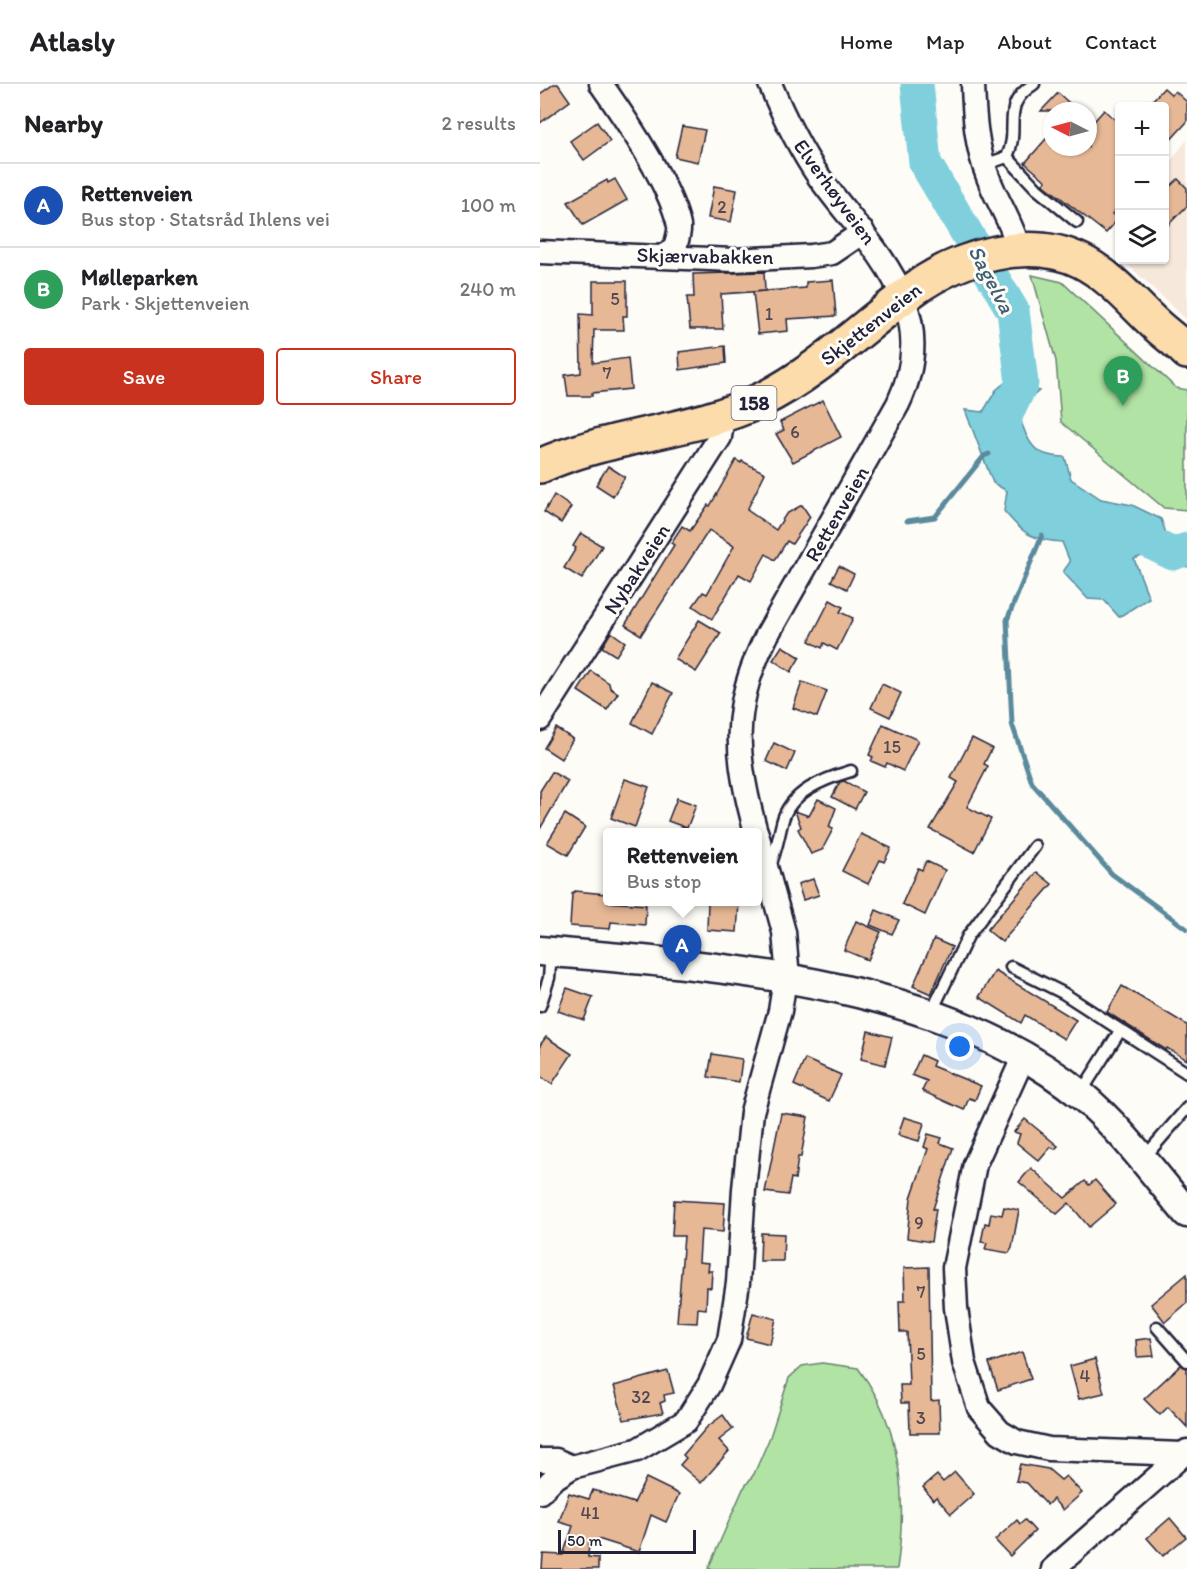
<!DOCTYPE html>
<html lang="en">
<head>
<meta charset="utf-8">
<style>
  :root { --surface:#fff; --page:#f2f2f2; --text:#202124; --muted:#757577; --line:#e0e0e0; --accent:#c8321e }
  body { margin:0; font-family:Itim,sans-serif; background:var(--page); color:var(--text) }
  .controls { position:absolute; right:18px; top:18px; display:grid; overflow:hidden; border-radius:6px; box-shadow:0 2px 4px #0004 }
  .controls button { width:54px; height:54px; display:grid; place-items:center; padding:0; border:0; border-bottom:2px solid var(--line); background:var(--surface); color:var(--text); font:30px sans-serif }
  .compass { position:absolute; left:503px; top:18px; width:54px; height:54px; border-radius:50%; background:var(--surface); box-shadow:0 2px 4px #0004; rotate:276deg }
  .scale { position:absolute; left:18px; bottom:15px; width:138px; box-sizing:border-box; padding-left:6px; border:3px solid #22223b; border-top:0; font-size:16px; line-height:21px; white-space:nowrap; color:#22223b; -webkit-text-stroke:4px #fdfcf7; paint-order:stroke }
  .you { position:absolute; left:420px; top:963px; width:21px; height:21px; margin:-15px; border:4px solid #fff; border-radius:50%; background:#1a73e8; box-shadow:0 0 0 9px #1a73e833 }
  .badge { display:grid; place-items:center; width:39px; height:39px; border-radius:50%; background:var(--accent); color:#fff; font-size:20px; font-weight:700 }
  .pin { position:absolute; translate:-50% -50px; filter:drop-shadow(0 2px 3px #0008) }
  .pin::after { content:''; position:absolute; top:32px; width:21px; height:18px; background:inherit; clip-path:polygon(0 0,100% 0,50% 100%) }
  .popup { position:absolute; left:63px; top:744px; width:159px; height:78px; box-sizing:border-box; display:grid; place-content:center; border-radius:6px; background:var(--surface); filter:drop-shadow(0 2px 4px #0005); font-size:20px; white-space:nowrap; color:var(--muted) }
  .popup b { font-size:22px; color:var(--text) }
  .popup::after { content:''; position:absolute; left:50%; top:100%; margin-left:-12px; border:12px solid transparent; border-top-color:var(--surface) }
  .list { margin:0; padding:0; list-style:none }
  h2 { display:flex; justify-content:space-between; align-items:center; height:78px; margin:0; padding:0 24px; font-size:26px }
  h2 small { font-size:20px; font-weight:400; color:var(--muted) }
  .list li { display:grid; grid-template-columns:39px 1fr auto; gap:18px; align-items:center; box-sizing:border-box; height:84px; padding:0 24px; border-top:2px solid var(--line) }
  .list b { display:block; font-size:22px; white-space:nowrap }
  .list p { margin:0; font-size:20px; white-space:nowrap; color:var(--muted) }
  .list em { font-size:20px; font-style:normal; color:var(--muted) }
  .actions { display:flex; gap:12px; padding:18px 24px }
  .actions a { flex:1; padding:14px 0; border:2px solid var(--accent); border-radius:6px; text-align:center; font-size:21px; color:var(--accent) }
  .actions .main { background:var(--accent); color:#fff }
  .icon { flex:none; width:33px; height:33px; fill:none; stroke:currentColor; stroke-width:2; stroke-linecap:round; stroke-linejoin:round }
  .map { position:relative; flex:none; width:647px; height:1485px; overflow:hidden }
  header { display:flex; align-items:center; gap:36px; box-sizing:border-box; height:84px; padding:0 30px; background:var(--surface); border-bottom:2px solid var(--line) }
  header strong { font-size:28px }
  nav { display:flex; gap:33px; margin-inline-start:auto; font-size:21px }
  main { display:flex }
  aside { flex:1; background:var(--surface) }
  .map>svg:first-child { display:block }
</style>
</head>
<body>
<header>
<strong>Atlasly</strong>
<nav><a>Home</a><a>Map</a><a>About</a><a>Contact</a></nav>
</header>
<main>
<aside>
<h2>Nearby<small>2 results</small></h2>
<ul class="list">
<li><span class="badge" style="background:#1a4fb4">A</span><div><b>Rettenveien</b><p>Bus stop · Statsråd Ihlens vei</p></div><em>100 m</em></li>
<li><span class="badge" style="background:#2e9e5b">B</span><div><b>Mølleparken</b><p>Park · Skjettenveien</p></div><em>240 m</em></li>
</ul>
<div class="actions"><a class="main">Save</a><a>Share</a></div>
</aside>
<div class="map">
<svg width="647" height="1485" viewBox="0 0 647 1485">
  <rect width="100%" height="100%" fill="#fdfcf7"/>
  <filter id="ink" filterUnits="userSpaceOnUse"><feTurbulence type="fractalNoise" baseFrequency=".0167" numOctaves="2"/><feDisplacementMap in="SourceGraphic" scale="12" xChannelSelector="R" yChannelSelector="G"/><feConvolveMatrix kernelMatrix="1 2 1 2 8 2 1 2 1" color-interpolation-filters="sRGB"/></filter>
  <g filter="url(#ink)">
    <path fill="#f6e8da" d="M647,56V236L583,176H624L625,84Z"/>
    <g fill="#b0e3a4" stroke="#698270" stroke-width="1.5">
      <path d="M492,191L522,198L636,304L647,306V426L624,424L521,338L516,277Z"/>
      <path d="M282,1279L318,1284C362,1341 367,1416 357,1485H168L203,1405L214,1390L230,1353L249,1294L262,1282Z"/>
    </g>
    <path fill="#80cfdc" stroke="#5a8a9c" stroke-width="1.5" d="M472,293L499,307L477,326C488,355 489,373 525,373L531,395L561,415L592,421L621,435L629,458L622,481L605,471L594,475L609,514L579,533L564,516L548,515L523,488L530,478L522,458C492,456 483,450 464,427L467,407L453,399L425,326L443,328L456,306Z"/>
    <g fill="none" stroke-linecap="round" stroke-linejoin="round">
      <g stroke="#5a8a9c" stroke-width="5">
        <path d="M367,437L395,433L444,372L449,370"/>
        <path d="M502,451L467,536L472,640L492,699L572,790L647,845"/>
        <path d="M633,470L647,481"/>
      </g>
      <g stroke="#80cfdc" stroke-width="33">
        <path d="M377,0L385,79L473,227L482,299L466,332V340"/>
        <path d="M586,447L633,470L647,465"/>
      </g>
    </g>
    <g fill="#e6b896" stroke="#22223b" stroke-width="1.5">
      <path d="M14,0H18L30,17L0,39V10Z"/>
      <path d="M624,4L632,11L635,7L647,18V38L624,63V22H607Z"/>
      <path d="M518,9L538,27H501Z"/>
      <path d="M564,26L579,39V122L572,130L578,135L566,149L503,100L506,97L485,79L512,48V63H548V44Z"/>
      <path d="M57,38L70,57L44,76L30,57Z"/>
      <path d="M142,42L165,46L158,78L135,73Z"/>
      <path d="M75,95L87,116L43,141L28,118L67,96L68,99Z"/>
      <path d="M638,95L647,104V122L624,145V108Z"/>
      <path d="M174,102L197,106L191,138L168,134Z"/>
      <path d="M224,188L225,207L181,210L183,245H150L147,213H154L153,190Z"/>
      <path d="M293,196L296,232L247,235L248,247L218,250L213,208L266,204V198Z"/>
      <path d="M53,197H87V232H83L84,246H54L53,279L88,274L91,305L52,309V312H28L25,291L41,289L40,230L53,231Z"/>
      <path d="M185,262L186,279L140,286L139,268Z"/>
      <path d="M283,316L301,353L253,378L236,350L244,346L240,338Z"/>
      <path d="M196,376L201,379L202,377L225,389L207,426L236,446L246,430L262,421L270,433L252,460L247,457L235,476L226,470L211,497L199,490L172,535L153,522L163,508L167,510L194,462L169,446L101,551L85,541L134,461L131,459L142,442L150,447L168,421L170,422Z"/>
      <path d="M68,382L85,393L73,412L56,401Z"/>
      <path d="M14,411L31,423L21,439L4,428Z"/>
      <path d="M41,449L62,462L42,495L24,484L36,464L33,462Z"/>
      <path d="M299,482L314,490L307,505L291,497Z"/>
      <path d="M290,516L303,523L300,528L313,534L297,566L284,559L282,564L269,557Z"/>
      <path d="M159,536L181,549L156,588L135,575Z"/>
      <path d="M71,548L85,558L76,572L62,563Z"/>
      <path d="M242,562L260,573L251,588L233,576Z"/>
      <path d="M51,587L69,599L70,604L78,609L67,626L38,607Z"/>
      <path d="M112,598L133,609L112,650L92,639Z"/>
      <path d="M262,598L287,607L277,633L253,624Z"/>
      <path d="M342,600L361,609L350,633L331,624Z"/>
      <path d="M343,640L378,656L363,687L347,679L345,683L331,677L333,673L329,671Z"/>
      <path d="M16,644L33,655L21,675L4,664Z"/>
      <path d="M432,654L452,664L444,680L448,682L427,723L451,735L434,768L390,745L418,698L411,694Z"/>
      <path d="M234,659L255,669L247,687L226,677Z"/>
      <path d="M12,688L28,697L0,745V707Z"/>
      <path d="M85,695L109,703L95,743L71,734Z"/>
      <path d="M304,697L324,708L315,725L292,713L300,698Z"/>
      <path d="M137,714L156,721L147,744L128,737Z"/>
      <path d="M278,715L296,724L289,743L293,745L282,766L271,770L258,745L261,743L255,727L269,732Z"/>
      <path d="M25,730L45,743L28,771L7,759Z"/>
      <path d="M321,750L351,764L344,778L340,776L328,800L302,787Z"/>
      <path d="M386,777L405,786L385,831L362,820L378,784L382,786Z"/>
      <path d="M497,788L512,800L462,858L447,846Z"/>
      <path d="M273,795L279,811L263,816L258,800Z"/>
      <path d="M35,807L66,810L68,818L106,821L105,841L71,838L70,845L30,842L32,810Z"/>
      <path d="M168,818H199L197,848L167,846Z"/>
      <path d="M336,826L359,836L352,850L330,841Z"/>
      <path d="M316,837L341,848L328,876L304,866Z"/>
      <path d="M394,855L412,863L391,910L373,902Z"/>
      <path d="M455,887L536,936L524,955L485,931L481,939L439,913Z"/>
      <path d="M582,902L647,941V976L627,964L626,966L567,928Z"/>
      <path d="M27,904L53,913L44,936L18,927Z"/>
      <path d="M328,947L352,953L345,981L321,975Z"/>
      <path d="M6,953L32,970L12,1000L0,992V961Z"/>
      <path d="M172,970L202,975L199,998L168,993Z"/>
      <path d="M381,971L394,977L392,982L441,1002L435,1016L429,1014L424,1026L382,1007L387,997L372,991Z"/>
      <path d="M265,975L301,991L289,1017L254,1001Z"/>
      <path d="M241,1029L268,1033L261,1073H258L255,1095L251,1094L248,1111L225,1108Z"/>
      <path d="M364,1033L384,1039L379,1057L358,1051Z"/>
      <path d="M485,1035L518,1062L515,1065L511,1063L499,1077L477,1059L480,1050L474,1048Z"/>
      <path d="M388,1050L402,1054L400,1059L413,1064L393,1125H396L391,1158L367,1154L371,1114L388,1065L384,1063Z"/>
      <path d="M491,1084L525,1114L545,1097L549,1101L555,1096L576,1120L549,1143L529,1119L517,1130L479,1098Z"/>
      <path d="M134,1116L185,1119L183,1148L161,1146L159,1178L169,1179L168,1187H172L171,1204L167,1203L166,1225L158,1224L157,1239L137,1238L144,1152H132Z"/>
      <path d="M464,1123L479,1126L472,1164L469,1169L445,1165L447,1159L441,1158L445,1139L449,1140L451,1129L462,1131Z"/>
      <path d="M221,1149L244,1150L243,1177H220Z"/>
      <path d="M389,1183L391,1317L399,1316L400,1349H370L369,1319H361L360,1301H369L367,1248H360L359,1217H365L364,1184Z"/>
      <path d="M647,1190V1219L625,1238L611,1220Z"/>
      <path d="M213,1229L236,1235L230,1260L206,1254Z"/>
      <path d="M611,1254L614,1272L597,1273L596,1256Z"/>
      <path d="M482,1268L491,1295L458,1306L449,1279Z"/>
      <path d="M555,1275L564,1309L539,1315L530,1282Z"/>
      <path d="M641,1281L647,1284V1343L628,1323L620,1331L604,1315Z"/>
      <path d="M128,1287L134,1309L124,1311L125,1317L120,1319L123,1329L84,1336L74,1302Z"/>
      <path d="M183,1331L193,1345L179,1356L189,1367L161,1399L140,1381L146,1374L143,1371L167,1343Z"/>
      <path d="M480,1380L508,1385L521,1396L526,1392L542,1409L523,1426L513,1415L507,1421L487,1399L476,1397Z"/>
      <path d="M415,1388L434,1410L411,1430L396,1413L393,1416L383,1403L397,1391L403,1398Z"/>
      <path d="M106,1394L139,1410L126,1438L111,1431L99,1468L58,1455L56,1461L49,1458L48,1473L58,1474V1485H2L3,1470L23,1471L33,1442L19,1438L29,1409L49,1415L53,1406L94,1419Z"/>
      <path d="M630,1434L646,1453L623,1472L607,1454Z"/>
      <path d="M477,1436L480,1440L485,1436L495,1447L470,1472L455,1456Z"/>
    </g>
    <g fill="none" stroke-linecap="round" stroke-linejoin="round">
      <defs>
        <g id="service">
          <path d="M467,73L497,105L537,138"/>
          <path d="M444,81L467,73C481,43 459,22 494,0"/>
          <path d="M229,784C236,769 238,755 242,739C249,708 284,695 311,687"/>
          <path d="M471,883L523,909L647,989"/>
          <path d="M0,922L9,894L11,868"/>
          <path d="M390,931L428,852L495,762"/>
          <path d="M540,1010L580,947"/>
          <path d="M603,1075L647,1024"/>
          <path d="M617,1243L647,1277"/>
        </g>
        <g id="minor">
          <path d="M61,0C85,34 131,102 139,142C140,149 136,158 135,165L123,172"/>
          <path d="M433,0C434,31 436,63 448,93C457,118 473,140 479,166"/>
          <path d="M0,168L194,176L271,172L292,169L323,148"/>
          <path d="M0,635L180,353L183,331"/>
          <path d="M216,748C195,673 190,623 227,551L358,320C404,223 331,165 279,93C259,64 244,33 230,0"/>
          <path d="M484,972L435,1080L414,1184L416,1224L424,1278L439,1324L460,1348L477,1358L509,1365L643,1370"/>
          <path d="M0,1376H16L32,1383"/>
          <path d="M0,1408L13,1395L32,1383L97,1366L146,1337L169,1301L189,1256L198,1199L204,1105L212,1028L240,927L247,882L244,848L217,750"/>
          <path d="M513,1485L647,1367"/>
        </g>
        <path id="tertiary" d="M0,867C175,882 399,895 541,1011C581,1044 613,1089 647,1129"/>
        <path id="primary" d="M0,382C71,350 152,349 221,316C278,288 323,242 374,205C419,173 489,151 541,177C569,191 591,217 613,238C624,249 637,257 647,268"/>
      </defs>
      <use href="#service" stroke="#22223b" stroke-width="15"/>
      <use href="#minor" stroke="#22223b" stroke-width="27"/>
      <use href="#tertiary" stroke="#22223b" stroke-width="33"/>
      <use href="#primary" stroke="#22223b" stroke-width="38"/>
      <use href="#service" stroke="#fdfcf7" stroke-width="10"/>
      <use href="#minor" stroke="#fdfcf7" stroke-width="22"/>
      <use href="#tertiary" stroke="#fdfcf7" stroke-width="28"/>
      <use href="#primary" stroke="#fddcac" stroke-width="33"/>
    </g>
  </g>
  <g text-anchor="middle" stroke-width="6" stroke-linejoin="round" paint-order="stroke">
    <g font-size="18" fill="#534852">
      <text x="182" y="129">2</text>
      <text x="75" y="221">5</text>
      <text x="229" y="236">1</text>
      <text x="67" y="295">7</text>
      <text x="255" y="354">6</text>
      <text x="352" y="669">15</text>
      <text x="379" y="1145">9</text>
      <text x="381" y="1214">7</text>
      <text x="381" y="1276">5</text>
      <text x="545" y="1298">4</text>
      <text x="101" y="1319">32</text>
      <text x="381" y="1340">3</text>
      <text x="50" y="1435">41</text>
    </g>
    <rect fill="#fdfcf7" stroke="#646373" stroke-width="1.5" x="191.5" y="302" width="45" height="34" rx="4.5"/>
    <g font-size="20" font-weight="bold" fill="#22223b">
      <text x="214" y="326">158</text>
    </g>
    <g font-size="21" fill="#22223b" stroke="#fdfcf7">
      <text transform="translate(295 108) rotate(54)" y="7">Elverhøyveien</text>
      <text transform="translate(165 172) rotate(1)" y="7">Skjærvabakken</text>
      <text transform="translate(331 240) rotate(-38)" y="7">Skjettenveien</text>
      <text transform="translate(297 430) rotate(-60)" y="7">Rettenveien</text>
      <text transform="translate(97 485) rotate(-57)" y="7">Nybakveien</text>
    </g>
    <g font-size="22" font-style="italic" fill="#435f73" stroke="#fdfcf7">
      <text transform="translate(452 195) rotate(62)" y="8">Sagelva</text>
    </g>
  </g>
</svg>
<div class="controls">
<button>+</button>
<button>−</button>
<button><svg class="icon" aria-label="layers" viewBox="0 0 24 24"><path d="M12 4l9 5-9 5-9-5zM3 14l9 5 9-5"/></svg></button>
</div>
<svg class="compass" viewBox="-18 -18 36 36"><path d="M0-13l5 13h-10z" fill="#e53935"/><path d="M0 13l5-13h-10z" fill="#757577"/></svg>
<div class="scale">50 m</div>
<div class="you"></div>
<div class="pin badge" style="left:142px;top:891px;background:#1a4fb4">A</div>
<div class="popup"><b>Rettenveien</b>Bus stop</div>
<div class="pin badge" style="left:583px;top:322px;background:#2e9e5b">B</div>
</div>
</main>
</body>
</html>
